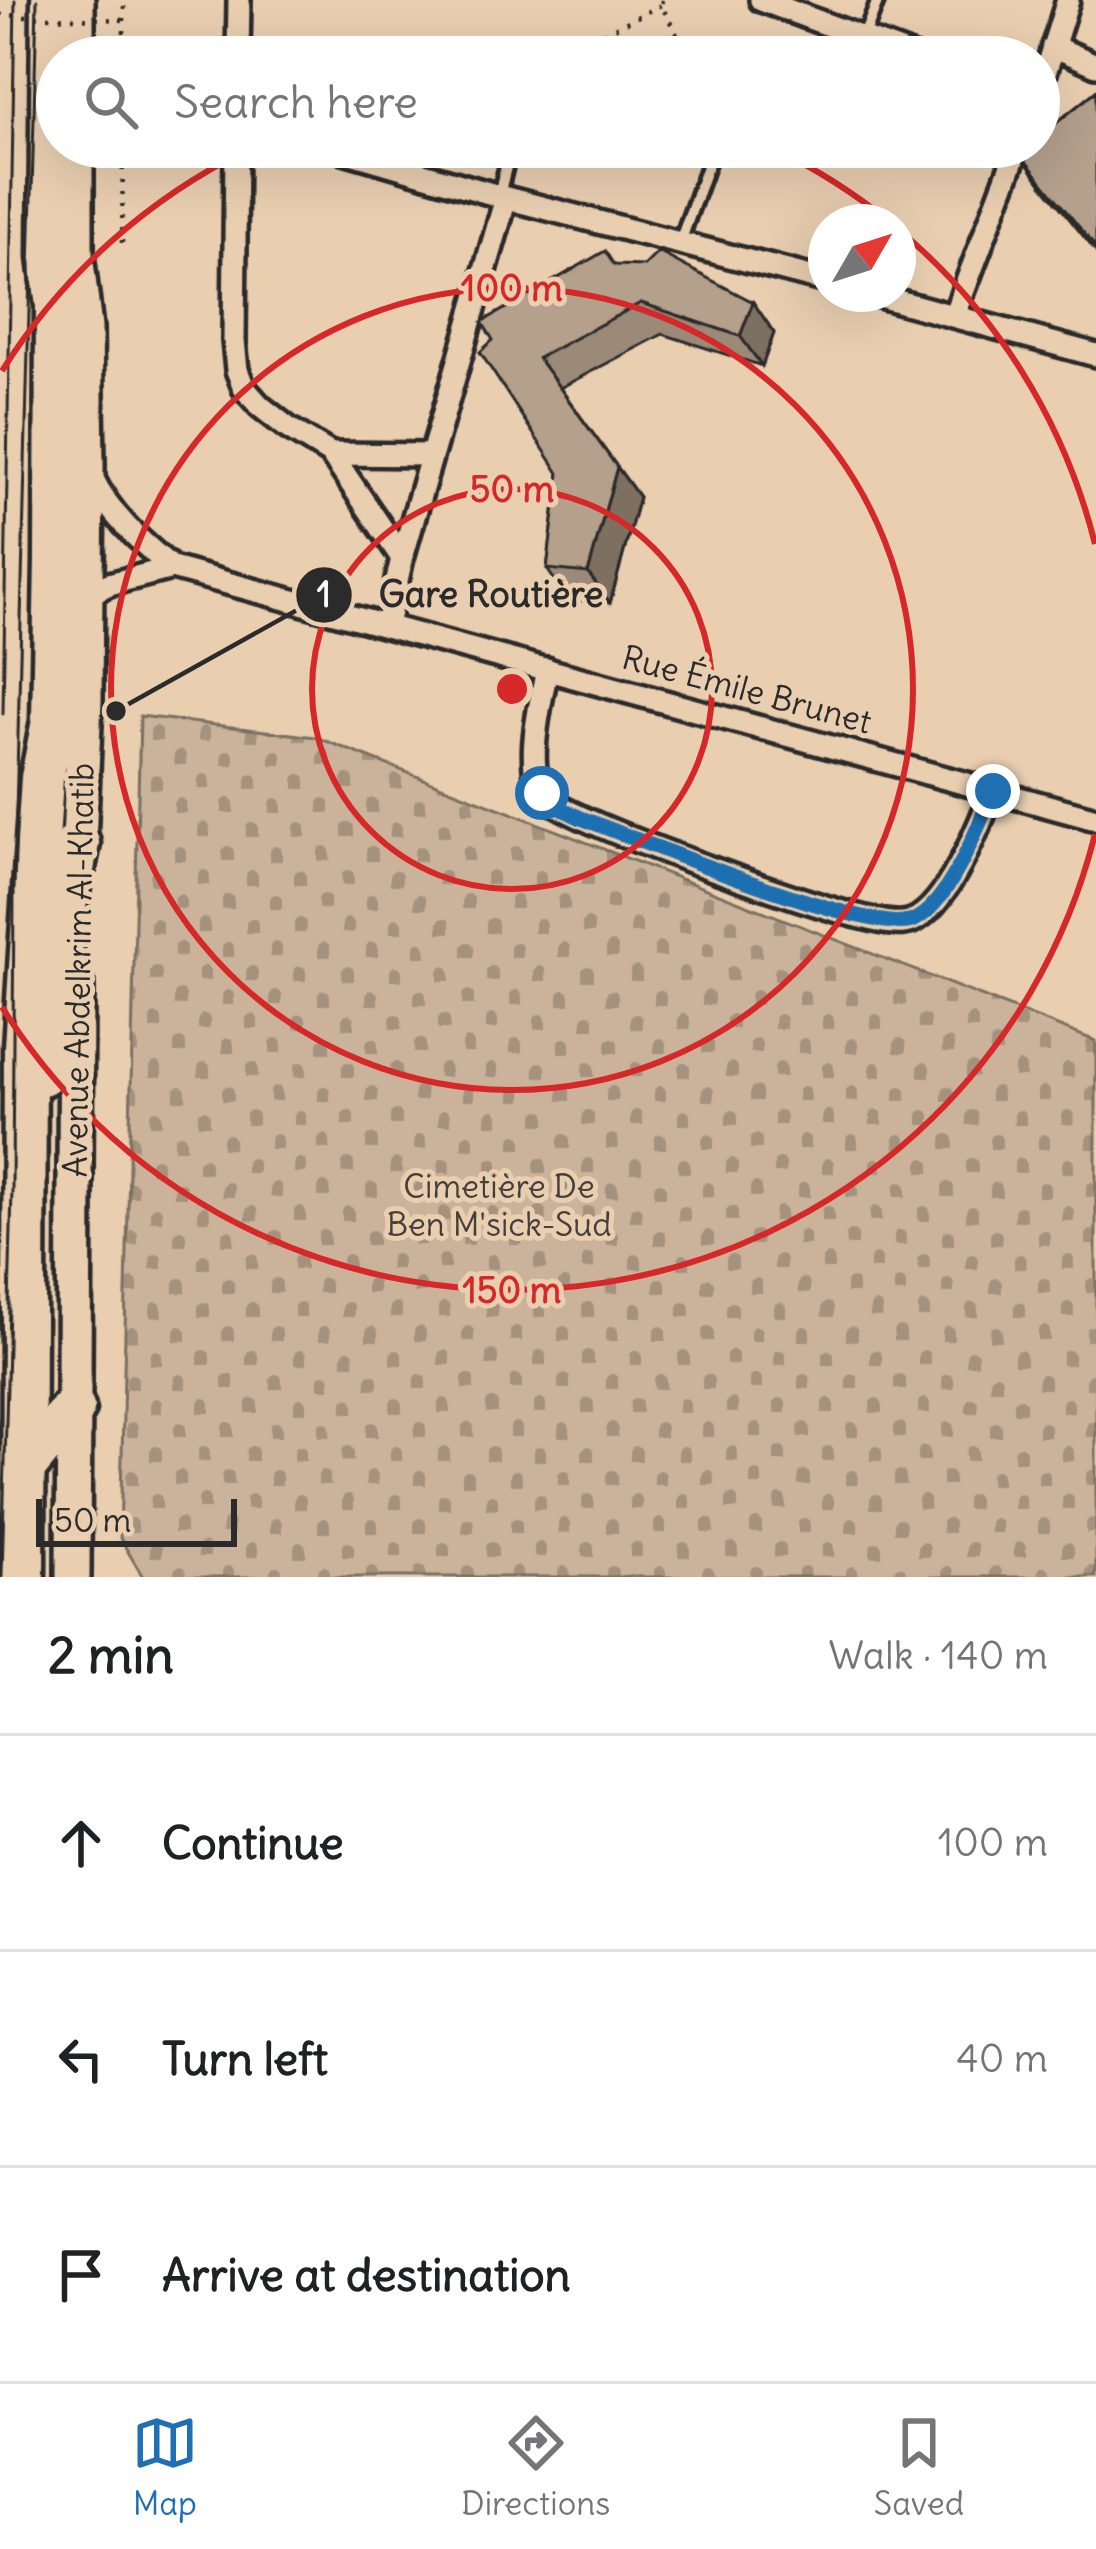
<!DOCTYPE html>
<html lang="en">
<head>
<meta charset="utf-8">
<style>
  :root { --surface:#fff; --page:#f2f2f2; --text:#202124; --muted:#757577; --line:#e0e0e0; --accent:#1f6fb2 }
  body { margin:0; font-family:Delius,sans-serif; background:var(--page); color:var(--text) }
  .compass { position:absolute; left:808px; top:204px; width:108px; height:108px; border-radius:50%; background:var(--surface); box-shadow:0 12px 48px #0002; rotate:51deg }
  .scale { position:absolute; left:36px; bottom:30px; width:201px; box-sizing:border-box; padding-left:12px; border:6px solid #2b2b2b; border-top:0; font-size:33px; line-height:42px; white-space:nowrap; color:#2b2b2b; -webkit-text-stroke:9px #e9ceb0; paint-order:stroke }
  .stop { position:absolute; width:36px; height:36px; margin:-27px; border:9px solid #1f6fb2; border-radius:50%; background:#fff }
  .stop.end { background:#1f6fb2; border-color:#fff; box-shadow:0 3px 12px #0008 }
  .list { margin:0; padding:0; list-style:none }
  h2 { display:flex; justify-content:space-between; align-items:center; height:156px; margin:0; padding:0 48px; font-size:51px }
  h2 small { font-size:39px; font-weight:400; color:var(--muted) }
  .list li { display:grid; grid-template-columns:78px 1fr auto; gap:36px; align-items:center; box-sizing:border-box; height:216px; padding:0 48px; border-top:3px solid var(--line) }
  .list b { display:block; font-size:45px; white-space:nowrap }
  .list em { font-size:39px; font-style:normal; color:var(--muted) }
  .icon { flex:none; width:66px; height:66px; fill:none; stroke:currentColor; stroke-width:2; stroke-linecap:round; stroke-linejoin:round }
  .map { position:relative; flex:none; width:1096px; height:1577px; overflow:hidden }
  .search { position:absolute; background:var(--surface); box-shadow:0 12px 48px #0002; left:36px; right:36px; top:36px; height:132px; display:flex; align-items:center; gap:30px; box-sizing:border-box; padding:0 42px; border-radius:66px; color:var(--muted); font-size:45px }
  .sheet { height:804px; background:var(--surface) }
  nav { display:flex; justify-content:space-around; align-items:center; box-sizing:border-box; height:168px; border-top:3px solid var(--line); background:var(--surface); font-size:33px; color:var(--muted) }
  nav a { display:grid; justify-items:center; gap:6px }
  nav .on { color:var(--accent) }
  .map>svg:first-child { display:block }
</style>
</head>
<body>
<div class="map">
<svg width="1096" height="1577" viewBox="0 0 1096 1577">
  <defs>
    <pattern id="cemetery-stones" width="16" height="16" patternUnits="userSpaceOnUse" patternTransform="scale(3)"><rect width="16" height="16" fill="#cab39a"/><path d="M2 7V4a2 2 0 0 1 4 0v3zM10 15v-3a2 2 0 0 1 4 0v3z" fill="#a4927e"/></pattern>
  </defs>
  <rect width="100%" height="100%" fill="#e9ceb0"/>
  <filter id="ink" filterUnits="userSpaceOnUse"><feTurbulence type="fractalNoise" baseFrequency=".00833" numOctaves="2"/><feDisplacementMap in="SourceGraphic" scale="24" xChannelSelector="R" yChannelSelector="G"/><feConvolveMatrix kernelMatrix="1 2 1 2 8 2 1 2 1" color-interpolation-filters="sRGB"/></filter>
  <g filter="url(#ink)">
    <path fill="url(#cemetery-stones)" stroke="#7a6f62" stroke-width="3" d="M140,716L316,737L1096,1041V1577H143L120,1538Z"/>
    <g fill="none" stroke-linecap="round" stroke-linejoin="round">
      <defs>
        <g id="lane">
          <path d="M856,57L878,0"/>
          <path d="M499,195L511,147"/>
          <path d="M680,242L714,147"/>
        </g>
        <g id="street">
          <path d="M761,0L914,57"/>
          <path d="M1053,46L1096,65"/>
          <path d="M238,57L239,0"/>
          <path d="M1039,92L1068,0"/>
          <path d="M236,147L234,341L237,370L244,388L260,406L288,428L331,454L402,558"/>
          <path d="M330,147L506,198L826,281"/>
          <path d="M872,294L1096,355"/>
          <path d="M954,316L1018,147"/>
          <path d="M331,454L431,455"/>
          <path d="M92,477C110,516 140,541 172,568L1096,819"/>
          <path d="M85,596L109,584L172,568"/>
          <path d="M387,625L402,558L506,198"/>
          <path d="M547,669C541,701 524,764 543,795C557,818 818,908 858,916C874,920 897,927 912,921C948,906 979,826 993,791"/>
        </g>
        <g id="secondary">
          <path d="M77,57V0"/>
          <path d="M76,147V254L85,328L87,465L85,700L78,867"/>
          <path d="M73,1577L76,985"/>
        </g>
        <g id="highway">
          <path d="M42,1074L58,1012L63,915L78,843"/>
          <path d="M25,1467L73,1408"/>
          <path d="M23,1577L25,1047L42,778L53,721L56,560L57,306L51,257L53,0"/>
        </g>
      </defs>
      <use href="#lane" stroke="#2b2b2b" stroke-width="20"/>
      <use href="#street" stroke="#2b2b2b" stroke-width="30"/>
      <use href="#secondary" stroke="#2b2b2b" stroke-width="42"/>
      <use href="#highway" stroke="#2b2b2b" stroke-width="51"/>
      <g stroke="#2b2b2b" stroke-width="4.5" stroke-dasharray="3 9" stroke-linecap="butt">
        <path d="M662,0L661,5L689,57"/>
        <path d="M124,57V0"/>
        <path d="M601,57L590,40L661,5"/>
        <path d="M122,243L123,147"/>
      </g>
      <use href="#lane" stroke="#e9ceb0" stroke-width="10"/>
      <use href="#street" stroke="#e9ceb0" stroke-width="21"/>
      <use href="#secondary" stroke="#e9ceb0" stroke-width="33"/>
      <use href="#highway" stroke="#e9ceb0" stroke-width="42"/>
      <g stroke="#2b2b2b" stroke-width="3">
        <path d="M3,714L15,0"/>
        <path d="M2,1577L12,1190L14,891L37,0"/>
      </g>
      <path stroke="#2b2b2b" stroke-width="4.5" stroke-dasharray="3 9" stroke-linecap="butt" d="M0,15L124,20"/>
    </g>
    <g fill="#9b8a78" stroke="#2b2b2b" stroke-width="3">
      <path d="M1096,91V252L1041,183L1019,153Z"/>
      <path d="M614,265L753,302L774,333L762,366L663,334L560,388L639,497L610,603L568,600L547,569L559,473L493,340Z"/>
    </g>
    <g fill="#7e7061" stroke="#2b2b2b" stroke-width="3">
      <path d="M753,302L774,333L762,366L740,336Z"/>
      <path d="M617,467L639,497L610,603L588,573Z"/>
    </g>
    <g fill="#b4a08b" stroke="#2b2b2b" stroke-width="3">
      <path d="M1096,91V248L1019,153L1026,147H1039V137Z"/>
      <path d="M605,251L614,265L644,266L658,252L753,302L740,336L641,303L538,358L617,467L588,573L547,569L559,473L480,352L493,340L482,322Z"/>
    </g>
  </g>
  <g fill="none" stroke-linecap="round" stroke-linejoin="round" filter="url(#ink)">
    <path stroke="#1f6fb2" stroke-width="15" d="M542,793L550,803L581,818C634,838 871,936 912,921C948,907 979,825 993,791"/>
  </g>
  <g fill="none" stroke="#d62828" stroke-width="6">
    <circle cx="512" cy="689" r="200"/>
    <circle cx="512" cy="689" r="401"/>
    <path d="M1095 834A601 601 0 0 1 2 1007M2 371A601 601 0 0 1 249 149M775 149A601 601 0 0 1 890 222M898 229A601 601 0 0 1 1095 544"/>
  </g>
  <g text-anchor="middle" stroke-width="10" stroke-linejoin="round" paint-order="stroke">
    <g font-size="33" fill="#2b2b2b" stroke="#e9ceb0">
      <text transform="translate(747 689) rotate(15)" y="12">Rue Émile Brunet</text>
      <text transform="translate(78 970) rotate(-89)" y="12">Avenue Abdelkrim Al-Khatib</text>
    </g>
    <g font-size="33" fill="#433f3c" stroke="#e9ceb0">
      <text x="499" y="1198">Cimetière De<tspan x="499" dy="38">Ben M'sick-Sud</tspan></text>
    </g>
  </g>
  <circle cx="512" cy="689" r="18" fill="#d62828" stroke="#e9ceb0" stroke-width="6"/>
  <g font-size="36" text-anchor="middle" font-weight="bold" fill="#d62828" stroke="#e9ceb0" stroke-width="10" stroke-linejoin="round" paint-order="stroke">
    <text x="512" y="301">100 m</text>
    <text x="512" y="502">50 m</text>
    <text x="512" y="1303">150 m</text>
  </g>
  <path fill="none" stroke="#2b2b2b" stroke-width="4.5" d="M116 711L324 595"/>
  <g fill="#2b2b2b" stroke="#e9ceb0" stroke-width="4.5">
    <circle cx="116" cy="711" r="12"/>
    <circle cx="324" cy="595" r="30"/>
  </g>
  <g font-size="36" text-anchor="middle" font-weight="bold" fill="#fff">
    <text x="324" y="607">1</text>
  </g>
  <g font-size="36" text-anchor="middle" font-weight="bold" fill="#2b2b2b" stroke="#e9ceb0" stroke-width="10" stroke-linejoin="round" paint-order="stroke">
    <text x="491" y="607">Gare Routière</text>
  </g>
</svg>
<svg class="compass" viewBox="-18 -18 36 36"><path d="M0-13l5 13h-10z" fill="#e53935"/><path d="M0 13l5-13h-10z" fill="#757577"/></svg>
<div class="scale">50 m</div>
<div class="stop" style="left:542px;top:793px"></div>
<div class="stop end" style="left:993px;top:791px"></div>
<div class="search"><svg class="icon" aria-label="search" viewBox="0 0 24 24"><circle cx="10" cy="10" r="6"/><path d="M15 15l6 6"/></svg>Search here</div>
</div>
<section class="sheet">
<h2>2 min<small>Walk · 140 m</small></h2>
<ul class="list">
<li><svg class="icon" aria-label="ahead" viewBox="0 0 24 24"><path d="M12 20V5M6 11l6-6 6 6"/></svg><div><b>Continue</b></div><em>100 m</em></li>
<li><svg class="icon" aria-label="left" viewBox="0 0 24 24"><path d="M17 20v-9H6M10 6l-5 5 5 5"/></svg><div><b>Turn left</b></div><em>40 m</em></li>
<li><svg class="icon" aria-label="arrive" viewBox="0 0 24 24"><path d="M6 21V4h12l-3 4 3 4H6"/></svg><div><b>Arrive at destination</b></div></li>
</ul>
</section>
<nav>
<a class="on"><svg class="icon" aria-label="map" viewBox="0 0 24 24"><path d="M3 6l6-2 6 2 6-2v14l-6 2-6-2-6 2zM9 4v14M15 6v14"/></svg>Map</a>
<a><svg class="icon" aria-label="directions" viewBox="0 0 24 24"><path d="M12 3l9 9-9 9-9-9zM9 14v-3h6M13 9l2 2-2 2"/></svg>Directions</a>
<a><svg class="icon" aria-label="saved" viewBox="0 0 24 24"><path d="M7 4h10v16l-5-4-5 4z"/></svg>Saved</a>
</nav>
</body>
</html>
